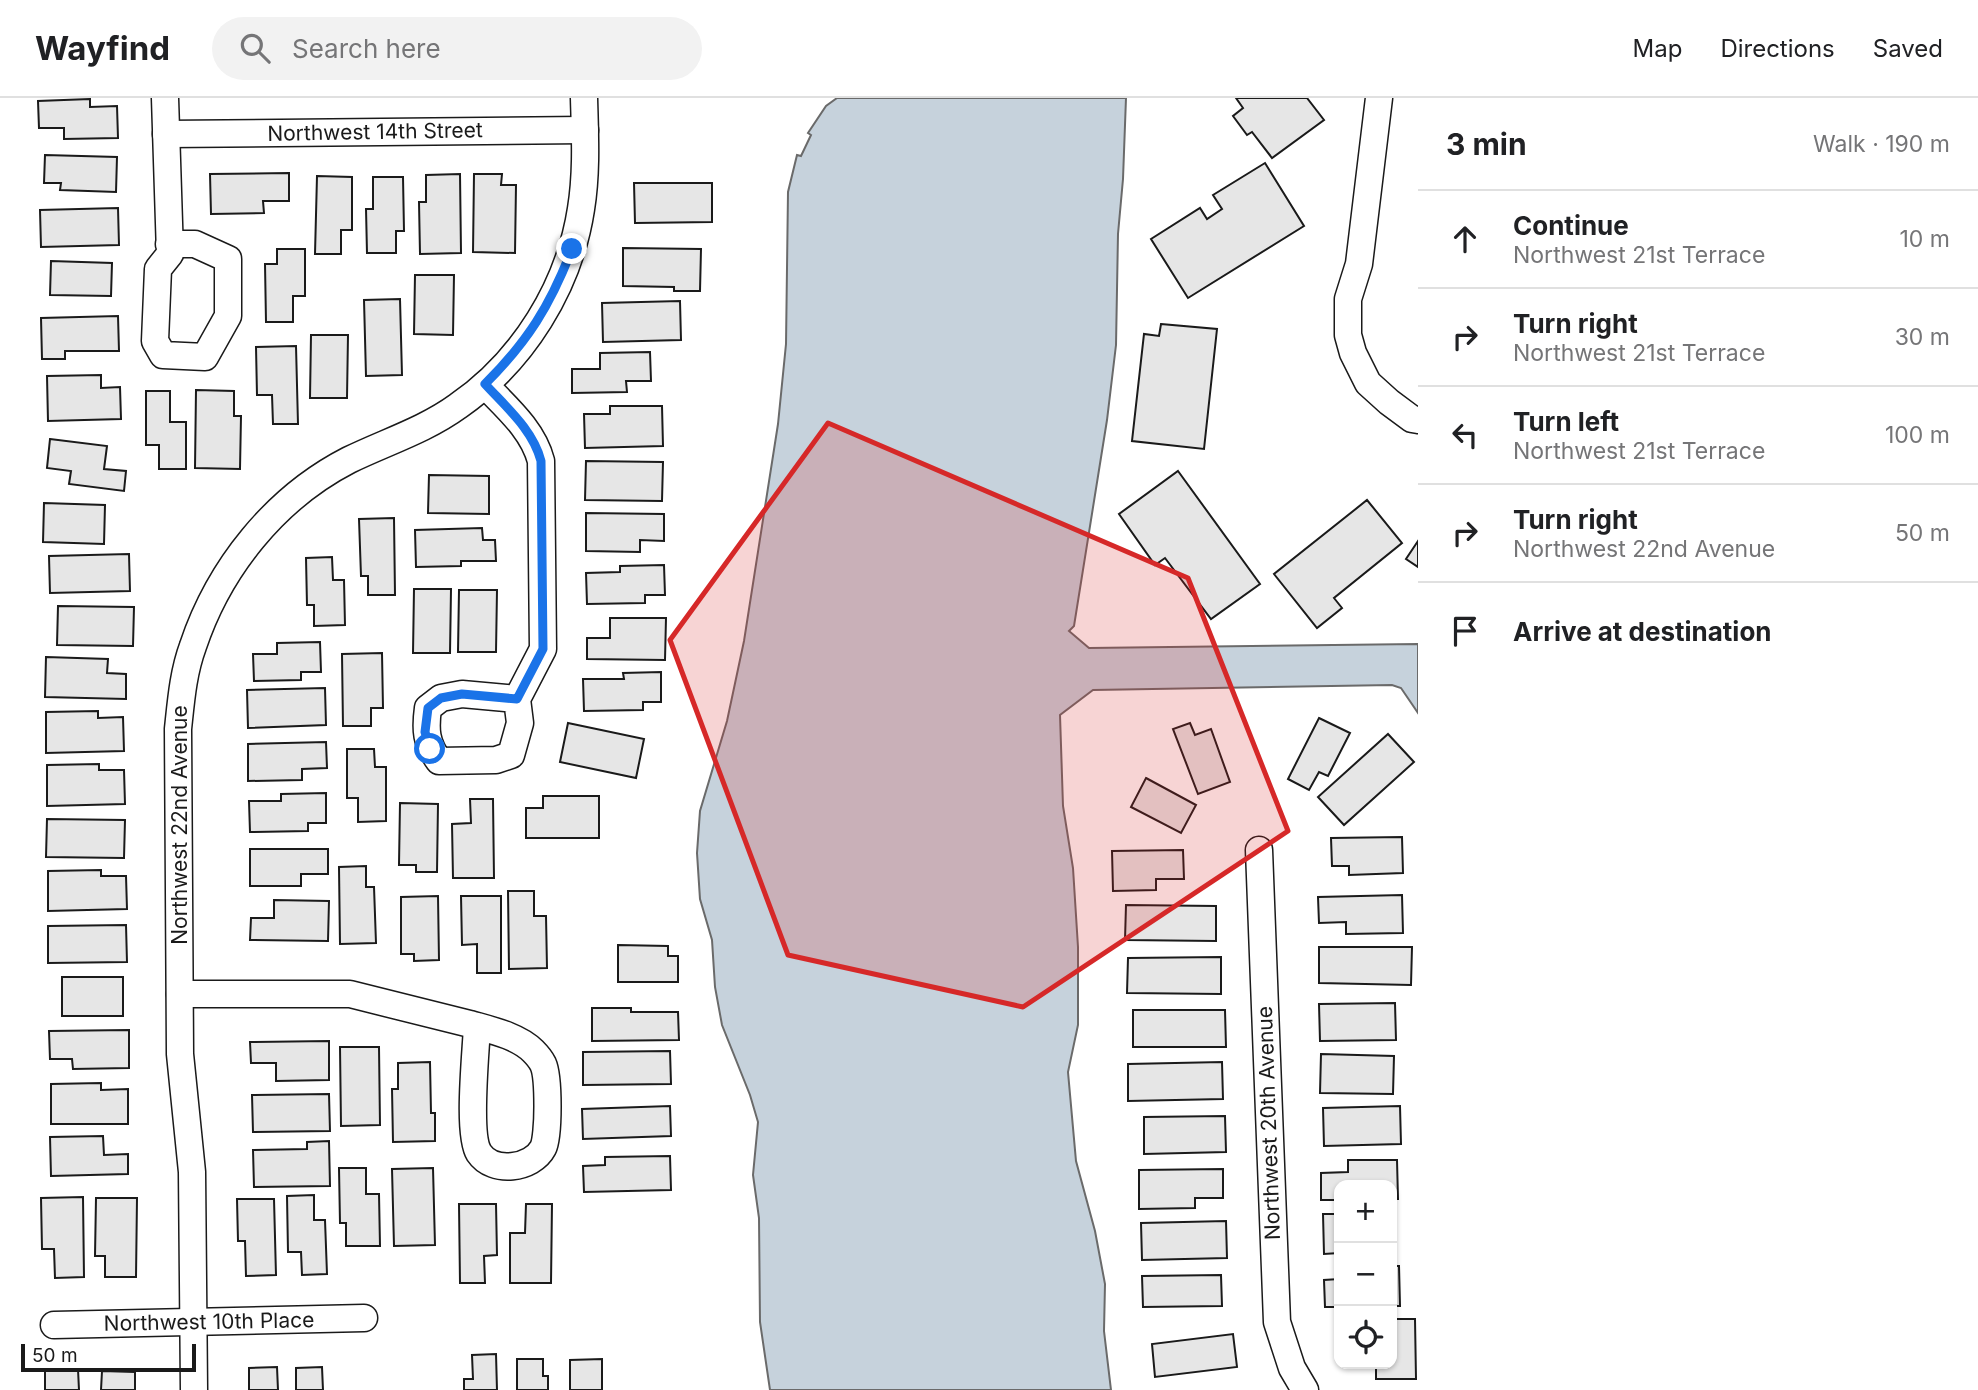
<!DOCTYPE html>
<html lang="en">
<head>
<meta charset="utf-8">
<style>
  :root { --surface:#fff; --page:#f2f2f2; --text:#202124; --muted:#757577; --line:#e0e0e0 }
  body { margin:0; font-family:Inter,sans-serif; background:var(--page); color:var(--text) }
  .controls { position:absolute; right:21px; bottom:21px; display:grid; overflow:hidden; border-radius:14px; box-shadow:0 2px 5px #0004 }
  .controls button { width:63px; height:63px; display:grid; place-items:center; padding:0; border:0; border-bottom:2px solid var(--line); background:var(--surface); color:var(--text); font:35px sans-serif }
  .scale { position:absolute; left:21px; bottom:18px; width:175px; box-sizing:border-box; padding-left:7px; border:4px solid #1a1a1a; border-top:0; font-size:19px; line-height:24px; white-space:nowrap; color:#1a1a1a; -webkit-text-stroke:5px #fff; paint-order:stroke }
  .stop { position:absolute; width:21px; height:21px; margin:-16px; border:5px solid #1a73e8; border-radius:50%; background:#fff }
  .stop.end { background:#1a73e8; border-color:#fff; box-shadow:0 2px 7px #0008 }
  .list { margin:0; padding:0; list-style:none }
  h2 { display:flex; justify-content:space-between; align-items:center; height:91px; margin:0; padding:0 28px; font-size:30px }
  h2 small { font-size:23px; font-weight:400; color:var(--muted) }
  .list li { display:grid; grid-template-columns:46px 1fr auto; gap:21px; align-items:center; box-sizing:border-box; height:98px; padding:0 28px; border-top:2px solid var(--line) }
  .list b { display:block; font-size:26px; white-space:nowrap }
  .list p { margin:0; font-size:23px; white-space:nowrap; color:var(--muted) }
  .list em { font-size:23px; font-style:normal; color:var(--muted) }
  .icon { flex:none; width:38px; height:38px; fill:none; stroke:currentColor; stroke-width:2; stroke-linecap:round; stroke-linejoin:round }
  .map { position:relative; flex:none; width:1418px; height:1292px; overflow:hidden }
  header { display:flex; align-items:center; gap:42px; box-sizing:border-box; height:98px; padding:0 35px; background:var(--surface); border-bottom:2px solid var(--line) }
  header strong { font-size:33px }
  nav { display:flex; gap:38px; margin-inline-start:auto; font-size:24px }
  .search { width:490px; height:63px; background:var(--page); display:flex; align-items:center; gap:18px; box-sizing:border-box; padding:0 24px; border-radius:38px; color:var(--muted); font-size:26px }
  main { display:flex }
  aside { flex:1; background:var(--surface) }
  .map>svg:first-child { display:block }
</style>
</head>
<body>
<header>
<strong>Wayfind</strong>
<div class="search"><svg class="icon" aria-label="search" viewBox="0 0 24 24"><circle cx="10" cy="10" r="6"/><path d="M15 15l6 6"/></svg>Search here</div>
<nav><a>Map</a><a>Directions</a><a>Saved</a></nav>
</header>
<main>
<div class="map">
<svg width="1418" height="1292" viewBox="0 0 1418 1292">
  <rect width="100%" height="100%" fill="#fff"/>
  <path fill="#c6d2dc" stroke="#6a6a6a" stroke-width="2" d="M837,0H1126L1123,81L1118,136L1116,247L1107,322L1074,528L1069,533L1089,550L1418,546V615L1401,590L1392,587L1093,592L1060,617L1063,708L1073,770L1078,849V927L1068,974L1076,1063L1095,1133L1105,1186L1104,1233L1111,1292H770L760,1224L759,1120L753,1077L758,1024L750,997L722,927L715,889L712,842L700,801L697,755L700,713L727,623L744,543L778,326L786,246L788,94L797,57L801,58L811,37L808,35L826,8Z"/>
  <g fill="#e6e6e6" stroke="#1a1a1a" stroke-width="2">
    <path d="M1236,0H1307L1324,22L1272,60L1252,34L1247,37L1233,18L1243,10Z"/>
    <path d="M90,1V9L117,8L118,40L64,41V30H39L38,3Z"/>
    <path d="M45,57L117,59L116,94L60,92L61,85H44Z"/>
    <path d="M1265,65L1304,128L1188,200L1151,141L1200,110L1207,121L1222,111L1213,97Z"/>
    <path d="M289,75V103H263L264,115L211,116L210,76Z"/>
    <path d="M460,76L461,155L420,156L419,104H426V77Z"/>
    <path d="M474,76H502L501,87H516L515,155L473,154Z"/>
    <path d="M317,78L352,79V132H341V156H315Z"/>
    <path d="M373,79H403L404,133H396V155H367L366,111H373Z"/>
    <path d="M634,85H712V124L635,125Z"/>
    <path d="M118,110L119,147L41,149L40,112Z"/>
    <path d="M623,150L701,151L700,193H674V189L623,188Z"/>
    <path d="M277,151H305V198H293V224H266L265,166H277Z"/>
    <path d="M51,163L112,165L111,198L50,197Z"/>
    <path d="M415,177H454L453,237L414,236Z"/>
    <path d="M400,201L402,277L366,278L364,202Z"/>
    <path d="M680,203L681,242L603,244L602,205Z"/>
    <path d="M118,218L119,253H65V261H42L41,220Z"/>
    <path d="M1161,226L1217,231L1204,351L1132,343L1144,236L1159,238Z"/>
    <path d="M311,237H348L347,300H310Z"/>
    <path d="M296,248L298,326H273L272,297H257L256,249Z"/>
    <path d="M650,254L651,283H626L627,294L572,295V271H600V255Z"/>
    <path d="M101,277V290L120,289L121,321L48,323L47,278Z"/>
    <path d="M196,292L234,293V318H241L240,371L195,370Z"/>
    <path d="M146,293H170V324H186V371H159V347H146Z"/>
    <path d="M610,308H662L663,348L585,350L584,316H610Z"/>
    <path d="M50,341L107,348L104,371L126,373L124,393L69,386L71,373L47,370Z"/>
    <path d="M586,363L663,364L662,403L585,402Z"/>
    <path d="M1178,373L1260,486L1211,521L1165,460L1155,467L1119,416Z"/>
    <path d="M429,377L489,378V416L428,415Z"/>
    <path d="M1367,402L1402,445L1334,500L1342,510L1317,530L1274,476Z"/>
    <path d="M44,405L105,407L104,446L43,444Z"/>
    <path d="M586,415L664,416V443L640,442V454L586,453Z"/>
    <path d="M394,420L395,497H368V478H361L359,421Z"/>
    <path d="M482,430L483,442H495L496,463H461V468L416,469L415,432Z"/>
    <path d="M1418,443V469L1406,461Z"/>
    <path d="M129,456L130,493L50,495L49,458Z"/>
    <path d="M332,459L333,482H344L345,527L314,528V507H307L306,460Z"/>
    <path d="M664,467L665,497H645V505L587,506L586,475L620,474V468Z"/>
    <path d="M414,491H451L450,555H413Z"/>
    <path d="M459,492H497L496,554H458Z"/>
    <path d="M58,508L134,509L133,548L57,547Z"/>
    <path d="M610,520H666L665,562L587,561V540H610Z"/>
    <path d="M320,544L321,574H301V582L254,583L253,556H277V545Z"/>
    <path d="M382,555L383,610H371V628H343L342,556Z"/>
    <path d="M46,559L108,561L107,575L126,576V601L45,599Z"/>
    <path d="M661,574V604H643V612L584,613L583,581H624L623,575Z"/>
    <path d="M325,590L326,627L248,630L247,592Z"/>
    <path d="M98,613V620L123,619L124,653L46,655V614Z"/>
    <path d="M1319,620L1350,635L1328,678L1319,674L1309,692L1288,681Z"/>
    <path d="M568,625L644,641L636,680L560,664Z"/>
    <path d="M1190,625L1195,637L1211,631L1230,684L1198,696L1173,631Z"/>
    <path d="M1388,636L1414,664L1344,727L1318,699Z"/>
    <path d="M326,644L327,670L302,671V682L248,683V646Z"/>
    <path d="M347,651H374L375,669H386V723L358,724V700H347Z"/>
    <path d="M99,666V672H124L125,706L47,708V667Z"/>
    <path d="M1146,680L1196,707L1181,735L1131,709Z"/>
    <path d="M326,695V725H308V733L250,734L249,703H281V696Z"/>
    <path d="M543,698H599V740H526V710H543Z"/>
    <path d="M470,701H493L494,780H453L452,726L471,725Z"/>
    <path d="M400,705L438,706L437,774H416V767H399Z"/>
    <path d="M47,721L125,722L124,760L46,759Z"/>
    <path d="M1402,739L1403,775L1349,777V768H1332L1331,740Z"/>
    <path d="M250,751H328V776H301V788H250Z"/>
    <path d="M1183,752L1184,781H1156V792L1113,793L1112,753Z"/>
    <path d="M366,768V789H374L376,845L340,846L339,769Z"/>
    <path d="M101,772V778H126L127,811L48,813V773Z"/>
    <path d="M508,793H534V818H546L547,870L509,871Z"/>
    <path d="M1402,797L1403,835L1346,836V824L1319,825L1318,799Z"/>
    <path d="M438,798L439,862L414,863V856H401V799Z"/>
    <path d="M461,798H501V875H477V846L462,847Z"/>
    <path d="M274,802L329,803L328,843L250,842L251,820H274Z"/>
    <path d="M1126,807L1216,808V843L1125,842Z"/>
    <path d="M126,827L127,864L48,865V828Z"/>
    <path d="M618,847L668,848V858H678V884H618Z"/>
    <path d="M1319,849H1412L1411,887L1319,885Z"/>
    <path d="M1221,859V896L1127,895L1128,860Z"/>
    <rect x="62" y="879" width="61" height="39"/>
    <path d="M1395,905L1396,942L1320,943L1319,906Z"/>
    <path d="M592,910H631V914H678L679,942L592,943Z"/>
    <path d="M1133,912H1225L1226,949H1133Z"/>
    <path d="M129,932V970L73,971L72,961H50L49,933Z"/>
    <path d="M329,943V982L276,983V965H251L250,944Z"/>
    <path d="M340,949H379L380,1027L341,1028Z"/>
    <path d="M670,953L671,986L583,987V954Z"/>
    <path d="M1321,956L1394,958L1393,996L1320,995Z"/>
    <path d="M430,964L431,1015H435V1043L393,1044L392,991H398V965Z"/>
    <path d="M1222,964L1223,1001L1128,1003V966Z"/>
    <path d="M101,985V992L128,991V1026H51V986Z"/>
    <path d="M329,996L330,1033L253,1034L252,997Z"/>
    <path d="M670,1008L671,1038L583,1041L582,1011Z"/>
    <path d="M1400,1008L1401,1046L1324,1048L1323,1010Z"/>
    <path d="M1225,1018L1226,1054L1144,1056V1019Z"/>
    <path d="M103,1038L104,1057L128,1056V1076L51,1078L50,1039Z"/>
    <path d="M329,1043L330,1088L254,1089L253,1052L307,1051V1044Z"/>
    <path d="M670,1058L671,1092L584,1094L583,1068L605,1067V1059Z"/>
    <path d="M1348,1062H1397L1398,1101H1392V1087H1339V1102H1321V1075L1348,1074Z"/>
    <path d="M339,1070H366V1096H379L380,1148H346V1125H340Z"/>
    <path d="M433,1070L435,1147L394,1148L392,1071Z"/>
    <path d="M1223,1071V1100H1195V1110L1139,1111V1072Z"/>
    <path d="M314,1097V1122H325L327,1176L302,1177L301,1154H288L287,1098Z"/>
    <path d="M83,1099L84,1179L55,1180L54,1151H42L41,1100Z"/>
    <path d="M96,1100H137L136,1179H105V1158H95Z"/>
    <path d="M237,1101H274L276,1177L246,1178L245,1143H238Z"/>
    <path d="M459,1106H496L497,1157L484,1158L485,1185H460Z"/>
    <path d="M526,1106H552L551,1185H510V1135H525Z"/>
    <path d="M1323,1116H1339V1155L1324,1156Z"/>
    <path d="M1226,1123L1227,1160L1142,1162L1141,1125Z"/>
    <path d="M1392,1168H1399L1400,1208H1392Z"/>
    <path d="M1221,1177L1222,1208L1143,1209L1142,1178Z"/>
    <path d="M1339,1181V1209H1325L1324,1182Z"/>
    <path d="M1392,1221H1415L1416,1281H1376V1266H1392Z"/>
    <path d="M1233,1236L1237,1269L1155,1279L1152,1246Z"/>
    <path d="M496,1256L497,1292H464V1281H473L472,1257Z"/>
    <path d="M517,1261H543V1278H548V1292H517Z"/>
    <path d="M602,1261V1292H570V1262Z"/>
    <path d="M277,1269L278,1292H249V1270Z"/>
    <path d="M322,1269L323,1292H296V1270Z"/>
    <path d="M78,1271L79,1292H45V1272Z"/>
    <path d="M102,1273L135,1274V1292H101Z"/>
  </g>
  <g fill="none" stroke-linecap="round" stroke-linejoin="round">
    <defs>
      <g id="minor">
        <path d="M165,0L170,156L158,171L155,243L163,257L205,259L228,218V161L195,146H169"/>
        <path d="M1379,0L1359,166L1348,201V237L1353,255L1368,285L1389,304L1412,321L1418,322"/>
        <path d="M166,36L585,32"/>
        <path d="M485,287C507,310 533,332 541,363L543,551L517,601L520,625L511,657L496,662L439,663C426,645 425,632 428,610L441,600L462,596L517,601"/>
        <path d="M1259,752L1277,1224L1292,1270L1305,1292"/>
        <path d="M180,896H350L470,926C491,932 518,938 533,953C536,956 541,962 543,966C549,979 549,1038 543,1050C532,1071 493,1076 479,1055C467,1036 476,954 477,928"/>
        <path d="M54,1227L364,1220"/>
        <path d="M194,1292L192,1074L180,956L178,631C181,603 183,575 193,548C219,470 275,400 349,362C386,344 425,332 458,308C523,263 569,189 581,111C587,74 585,37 584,0"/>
      </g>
    </defs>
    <use href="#minor" stroke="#1a1a1a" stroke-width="29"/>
    <use href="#minor" stroke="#fff" stroke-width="26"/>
  </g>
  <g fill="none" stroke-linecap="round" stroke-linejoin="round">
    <path stroke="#1a73e8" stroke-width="9" d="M430,651L425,634L428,610L441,600L462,596L517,601L543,551L541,363C533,332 507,310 485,286C528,243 550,208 572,151"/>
  </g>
  <path fill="#d62828" fill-opacity="0.2" stroke="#d62828" stroke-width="5" stroke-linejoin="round" d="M828,325L1188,480L1288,733L1023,909L788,857L670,542Z"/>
  <g text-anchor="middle" stroke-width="5" stroke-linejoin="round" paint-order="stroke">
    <g font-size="21" fill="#1a1a1a" stroke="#fff">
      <text transform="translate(375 34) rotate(-1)" y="7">Northwest 14th Street</text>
      <text transform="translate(180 727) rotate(-90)" y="7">Northwest 22nd Avenue</text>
      <text transform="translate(1269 1025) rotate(-92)" y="7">Northwest 20th Avenue</text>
      <text transform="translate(209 1224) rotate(-1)" y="7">Northwest 10th Place</text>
    </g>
  </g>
</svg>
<div class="controls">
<button>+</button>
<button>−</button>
<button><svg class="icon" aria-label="locate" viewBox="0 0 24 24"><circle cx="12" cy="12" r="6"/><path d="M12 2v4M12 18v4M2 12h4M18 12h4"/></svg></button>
</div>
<div class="scale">50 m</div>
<div class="stop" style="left:430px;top:651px"></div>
<div class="stop end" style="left:572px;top:151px"></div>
</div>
<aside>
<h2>3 min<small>Walk · 190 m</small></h2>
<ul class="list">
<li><svg class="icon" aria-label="ahead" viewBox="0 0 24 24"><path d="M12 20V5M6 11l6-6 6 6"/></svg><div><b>Continue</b><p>Northwest 21st Terrace</p></div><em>10 m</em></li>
<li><svg class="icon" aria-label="right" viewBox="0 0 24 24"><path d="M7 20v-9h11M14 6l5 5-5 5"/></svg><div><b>Turn right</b><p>Northwest 21st Terrace</p></div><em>30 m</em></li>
<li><svg class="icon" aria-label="left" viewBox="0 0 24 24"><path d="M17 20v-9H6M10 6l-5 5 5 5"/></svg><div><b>Turn left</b><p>Northwest 21st Terrace</p></div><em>100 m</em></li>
<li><svg class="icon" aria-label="right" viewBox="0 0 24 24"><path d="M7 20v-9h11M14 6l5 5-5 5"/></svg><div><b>Turn right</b><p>Northwest 22nd Avenue</p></div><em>50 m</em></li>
<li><svg class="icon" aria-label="arrive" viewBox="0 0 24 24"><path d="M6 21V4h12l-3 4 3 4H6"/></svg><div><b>Arrive at destination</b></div></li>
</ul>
</aside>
</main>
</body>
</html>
